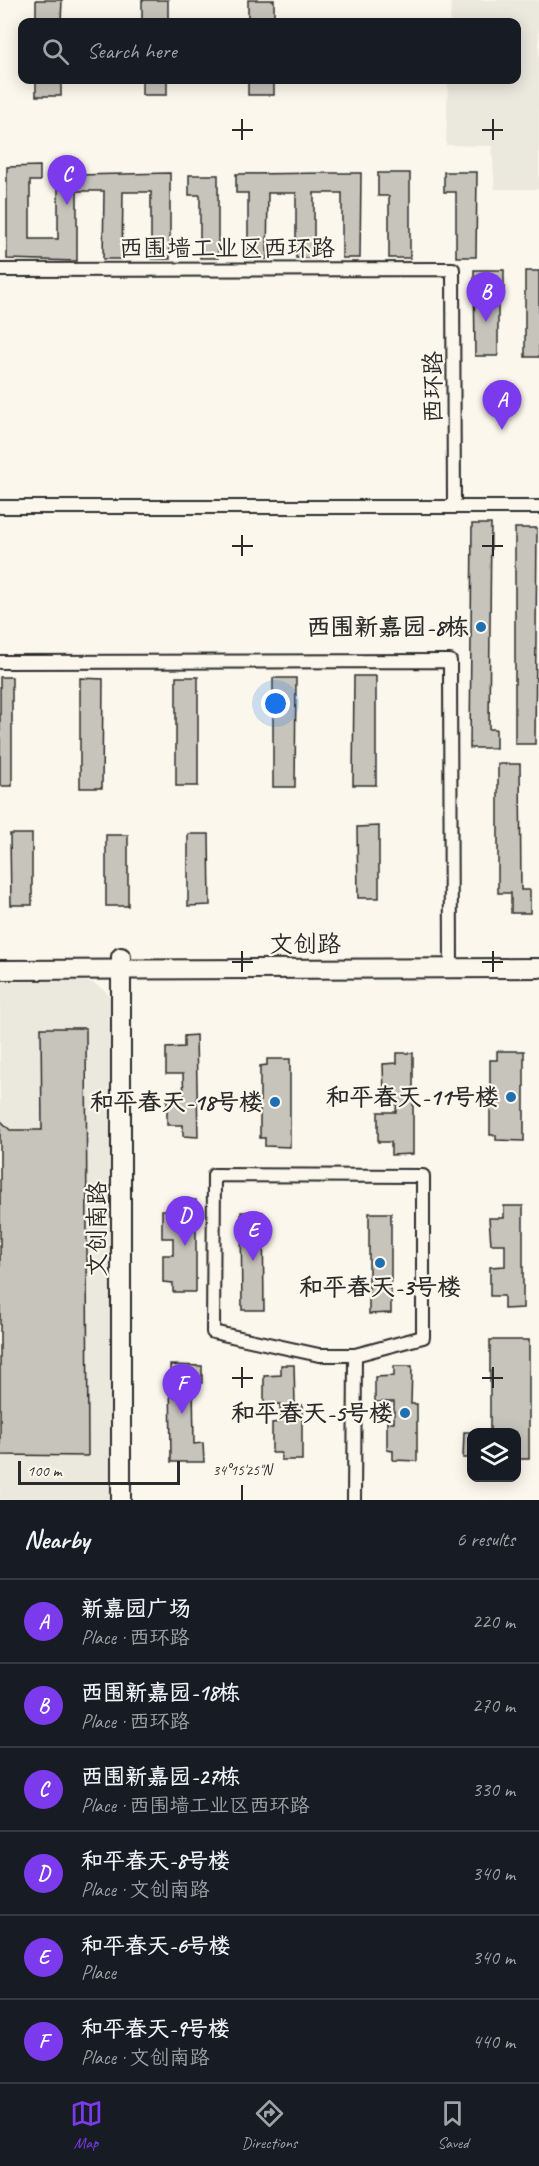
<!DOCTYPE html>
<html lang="en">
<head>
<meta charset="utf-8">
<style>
  :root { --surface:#171b24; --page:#20242c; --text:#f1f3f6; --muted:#9ea1a6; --line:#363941; --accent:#7c3aed }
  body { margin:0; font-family:Caveat,"LXGW WenKai TC",sans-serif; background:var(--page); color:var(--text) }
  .controls { position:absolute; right:18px; bottom:18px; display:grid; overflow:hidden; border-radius:12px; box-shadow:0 3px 15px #0003 }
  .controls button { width:54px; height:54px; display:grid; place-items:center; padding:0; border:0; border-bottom:2px solid var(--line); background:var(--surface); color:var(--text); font:30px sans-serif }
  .scale { position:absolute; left:18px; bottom:15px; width:162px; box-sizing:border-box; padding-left:6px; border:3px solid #2b2b2b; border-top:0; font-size:16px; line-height:21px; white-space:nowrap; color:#2b2b2b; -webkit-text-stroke:4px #fbf7ec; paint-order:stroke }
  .you { position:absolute; left:276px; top:704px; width:21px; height:21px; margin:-15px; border:4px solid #fff; border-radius:50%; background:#1a73e8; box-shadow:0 0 0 9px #1a73e833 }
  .badge { display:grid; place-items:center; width:39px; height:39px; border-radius:50%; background:var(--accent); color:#fff; font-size:20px; font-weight:700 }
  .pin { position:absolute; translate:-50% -50px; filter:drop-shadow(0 2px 3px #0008) }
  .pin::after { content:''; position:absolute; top:32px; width:21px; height:18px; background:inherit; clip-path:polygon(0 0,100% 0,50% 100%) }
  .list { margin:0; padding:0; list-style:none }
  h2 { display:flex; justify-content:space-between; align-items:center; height:78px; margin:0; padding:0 24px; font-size:26px }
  h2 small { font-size:20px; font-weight:400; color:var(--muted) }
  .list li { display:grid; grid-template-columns:39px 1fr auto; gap:18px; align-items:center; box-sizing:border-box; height:84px; padding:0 24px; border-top:2px solid var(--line) }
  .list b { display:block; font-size:22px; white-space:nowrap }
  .list p { margin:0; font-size:20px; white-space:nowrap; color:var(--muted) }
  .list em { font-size:20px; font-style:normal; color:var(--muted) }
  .icon { flex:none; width:33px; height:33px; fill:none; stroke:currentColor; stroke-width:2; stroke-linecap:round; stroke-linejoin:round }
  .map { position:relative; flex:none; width:539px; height:1500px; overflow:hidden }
  .search { position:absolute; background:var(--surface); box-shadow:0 3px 15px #0003; left:18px; right:18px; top:18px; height:66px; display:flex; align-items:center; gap:15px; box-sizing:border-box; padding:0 21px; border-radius:12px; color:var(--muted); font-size:22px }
  .sheet { height:582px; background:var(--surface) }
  nav { display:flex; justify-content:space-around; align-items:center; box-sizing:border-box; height:84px; border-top:2px solid var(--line); background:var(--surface); font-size:16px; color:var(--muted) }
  nav a { display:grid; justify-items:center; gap:3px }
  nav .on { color:var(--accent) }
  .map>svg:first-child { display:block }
</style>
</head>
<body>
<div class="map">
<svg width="539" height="1500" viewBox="0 0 539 1500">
  <rect width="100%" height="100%" fill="#fbf7ec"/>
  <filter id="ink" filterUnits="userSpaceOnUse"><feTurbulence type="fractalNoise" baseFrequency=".0167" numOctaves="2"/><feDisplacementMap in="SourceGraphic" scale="12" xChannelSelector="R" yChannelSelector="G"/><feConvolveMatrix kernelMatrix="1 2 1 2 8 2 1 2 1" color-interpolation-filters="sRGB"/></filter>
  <g filter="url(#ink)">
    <g fill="#ebe8de">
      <path d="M451,0H539V189H495L492,146L446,145L448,80H516V22H450Z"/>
      <path d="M80,981L93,983L104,990L110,997L112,1007L113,1500H0V982Z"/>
    </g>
    <g fill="#c7c4bc" stroke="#2b2b2b" stroke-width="1.5">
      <path d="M36,0H62L61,22H36Z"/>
      <rect x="142" y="0" width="26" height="22"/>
      <rect x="248" y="0" width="26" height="22"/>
      <rect x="36" y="80" width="25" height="16"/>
      <rect x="142" y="80" width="25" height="15"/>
      <rect x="248" y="80" width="26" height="15"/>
      <path d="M40,166V181H30V239H58V172H77V175L170,173V259H151V192H123L122,259H103L104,191H77V261L7,259V167Z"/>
      <path d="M444,172H477L476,257H456V192H444Z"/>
      <path d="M328,173H361L360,258H342V193H314V258H296V193H268L267,259H248V193H236V174Z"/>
      <path d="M378,173H410V258H389V196H378Z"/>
      <path d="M189,175H218V258H200V195H189Z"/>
      <path d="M474,270H504V289H498V356H475Z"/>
      <rect x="525" y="271" width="14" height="86"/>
      <path d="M472,524H491L489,729H496V748H470Z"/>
      <path d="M515,528H537L535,744H515Z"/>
      <path d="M354,676H376V785H353Z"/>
      <rect x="0" y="677" width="12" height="109"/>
      <rect x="176" y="677" width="22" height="109"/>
      <path d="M80,678L103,679L102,788H80Z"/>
      <path d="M273,678H296L295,787H273Z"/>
      <path d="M498,764H520L521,890H530V913H511V893H498Z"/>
      <path d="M379,826V898H358L357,827Z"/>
      <path d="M10,834H32V905H11Z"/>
      <path d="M188,834H209L210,905L188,906Z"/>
      <rect x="106" y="835" width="22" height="71"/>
      <path d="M41,1028H86L88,1456L0,1455V1120L10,1130H42Z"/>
      <path d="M196,1035L198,1137L183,1136V1125H167V1098H184L183,1074H166V1048L184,1047V1036Z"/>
      <path d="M497,1051H524V1141L496,1140V1135H490V1060H497Z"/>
      <path d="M397,1053H413V1154L391,1155V1142H378V1112H396L397,1094H384L383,1064L397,1063Z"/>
      <path d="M267,1059H290V1147L265,1146V1138H260V1066L267,1065Z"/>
      <path d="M174,1200H196V1292H173V1283L163,1282V1255H173V1238H162V1210H174Z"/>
      <path d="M504,1206H523V1308L504,1309V1296H490V1267L505,1266V1244H491L489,1218H504Z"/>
      <path d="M241,1212H263L264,1310H242Z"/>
      <path d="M369,1213H391V1313L369,1314Z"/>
      <path d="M490,1340H529V1459H516V1432H490Z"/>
      <path d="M170,1365L202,1366V1383L193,1384L194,1444L203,1443L204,1462H171Z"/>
      <path d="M281,1365H294L295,1405H302V1460H281V1453H272V1423L280,1422V1404L264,1405V1376L281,1375Z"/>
      <path d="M394,1366H412L411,1404H417V1461L393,1460V1451L387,1450V1422H394V1402H375V1377L394,1376Z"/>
      <path d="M464,1432H471V1458H463Z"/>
    </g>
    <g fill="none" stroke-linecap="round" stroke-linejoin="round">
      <defs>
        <g id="street">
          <path d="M0,270L453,269L454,505"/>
          <path d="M0,507H539"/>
          <path d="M0,662L450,661L451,967"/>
          <path d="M214,1175L423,1176V1337L355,1355H319L213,1332Z"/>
          <path d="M354,1500L355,1355"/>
        </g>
        <g id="secondary">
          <path d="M0,970L539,968"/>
          <path d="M121,1500V957"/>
        </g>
      </defs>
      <use href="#street" stroke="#2b2b2b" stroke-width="16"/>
      <use href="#secondary" stroke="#2b2b2b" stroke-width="22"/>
      <use href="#street" stroke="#fbf7ec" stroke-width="12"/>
      <use href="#secondary" stroke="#fbf7ec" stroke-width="18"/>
    </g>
  </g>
  <path fill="none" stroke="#2b2b2b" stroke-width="2" d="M242,119V140M493,119V140M232,130H253M482,130H503M242,535V556M493,535V556M232,546H253M482,546H503M242,951V972M493,951V972M232,962H253M482,962H503M242,1367V1388M493,1367V1388M232,1378H253M482,1378H503M242,1485V1500"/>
  <g fill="#1f6fb2" stroke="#fbf7ec" stroke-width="2">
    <circle cx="481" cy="627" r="6"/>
    <circle cx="511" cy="1097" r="6"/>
    <circle cx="275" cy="1102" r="6"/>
    <circle cx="380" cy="1263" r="6"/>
    <circle cx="405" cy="1413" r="6"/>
  </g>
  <g text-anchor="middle" stroke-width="4.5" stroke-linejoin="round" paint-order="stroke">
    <g font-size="24" fill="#2b2b2b" stroke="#fbf7ec">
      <text x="227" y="256">西围墙工业区西环路</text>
      <text transform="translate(433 387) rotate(-90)" y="8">西环路</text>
      <text x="305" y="952">文创路</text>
      <text transform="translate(97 1229) rotate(-90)" y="8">文创南路</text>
    </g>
    <g font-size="24" font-weight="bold" fill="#2b2b2b" stroke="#fbf7ec" text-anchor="end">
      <text x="469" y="635">西围新嘉园-8栋</text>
      <text x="499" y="1105">和平春天-11号楼</text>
      <text x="263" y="1110">和平春天-18号楼</text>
      <text x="380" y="1295" text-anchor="middle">和平春天-3号楼</text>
      <text x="393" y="1421">和平春天-5号楼</text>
    </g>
  </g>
  <g font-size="15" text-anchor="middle" fill="#2b2b2b" stroke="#fbf7ec" stroke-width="4.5" stroke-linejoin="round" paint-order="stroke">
    <text x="242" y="1475">34°15'25"N</text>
  </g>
</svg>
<div class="controls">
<button><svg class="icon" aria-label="layers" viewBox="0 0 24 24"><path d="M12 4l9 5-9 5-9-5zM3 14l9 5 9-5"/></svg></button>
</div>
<div class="scale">100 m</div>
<div class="you"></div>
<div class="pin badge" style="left:502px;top:430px">A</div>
<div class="pin badge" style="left:486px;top:322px">B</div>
<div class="pin badge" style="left:67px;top:205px">C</div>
<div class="pin badge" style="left:185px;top:1246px">D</div>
<div class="pin badge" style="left:253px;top:1261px">E</div>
<div class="pin badge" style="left:182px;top:1414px">F</div>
<div class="search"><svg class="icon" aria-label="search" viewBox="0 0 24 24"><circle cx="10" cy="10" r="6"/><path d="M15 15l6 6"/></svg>Search here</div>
</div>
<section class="sheet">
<h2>Nearby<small>6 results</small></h2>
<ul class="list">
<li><span class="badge">A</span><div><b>新嘉园广场</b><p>Place · 西环路</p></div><em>220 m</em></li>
<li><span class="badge">B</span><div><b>西围新嘉园-18栋</b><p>Place · 西环路</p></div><em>270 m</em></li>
<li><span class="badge">C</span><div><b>西围新嘉园-27栋</b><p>Place · 西围墙工业区西环路</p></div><em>330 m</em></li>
<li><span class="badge">D</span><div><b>和平春天-8号楼</b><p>Place · 文创南路</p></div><em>340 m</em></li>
<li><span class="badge">E</span><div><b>和平春天-6号楼</b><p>Place</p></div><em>340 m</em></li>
<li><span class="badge">F</span><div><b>和平春天-9号楼</b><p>Place · 文创南路</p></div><em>440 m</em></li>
</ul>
</section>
<nav>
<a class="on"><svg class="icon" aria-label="map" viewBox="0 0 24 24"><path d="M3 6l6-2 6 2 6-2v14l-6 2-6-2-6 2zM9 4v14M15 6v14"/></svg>Map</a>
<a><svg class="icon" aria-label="directions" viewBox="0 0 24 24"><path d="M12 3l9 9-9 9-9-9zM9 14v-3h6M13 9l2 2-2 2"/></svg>Directions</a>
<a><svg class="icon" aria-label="saved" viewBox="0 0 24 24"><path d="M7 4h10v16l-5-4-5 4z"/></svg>Saved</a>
</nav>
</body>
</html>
